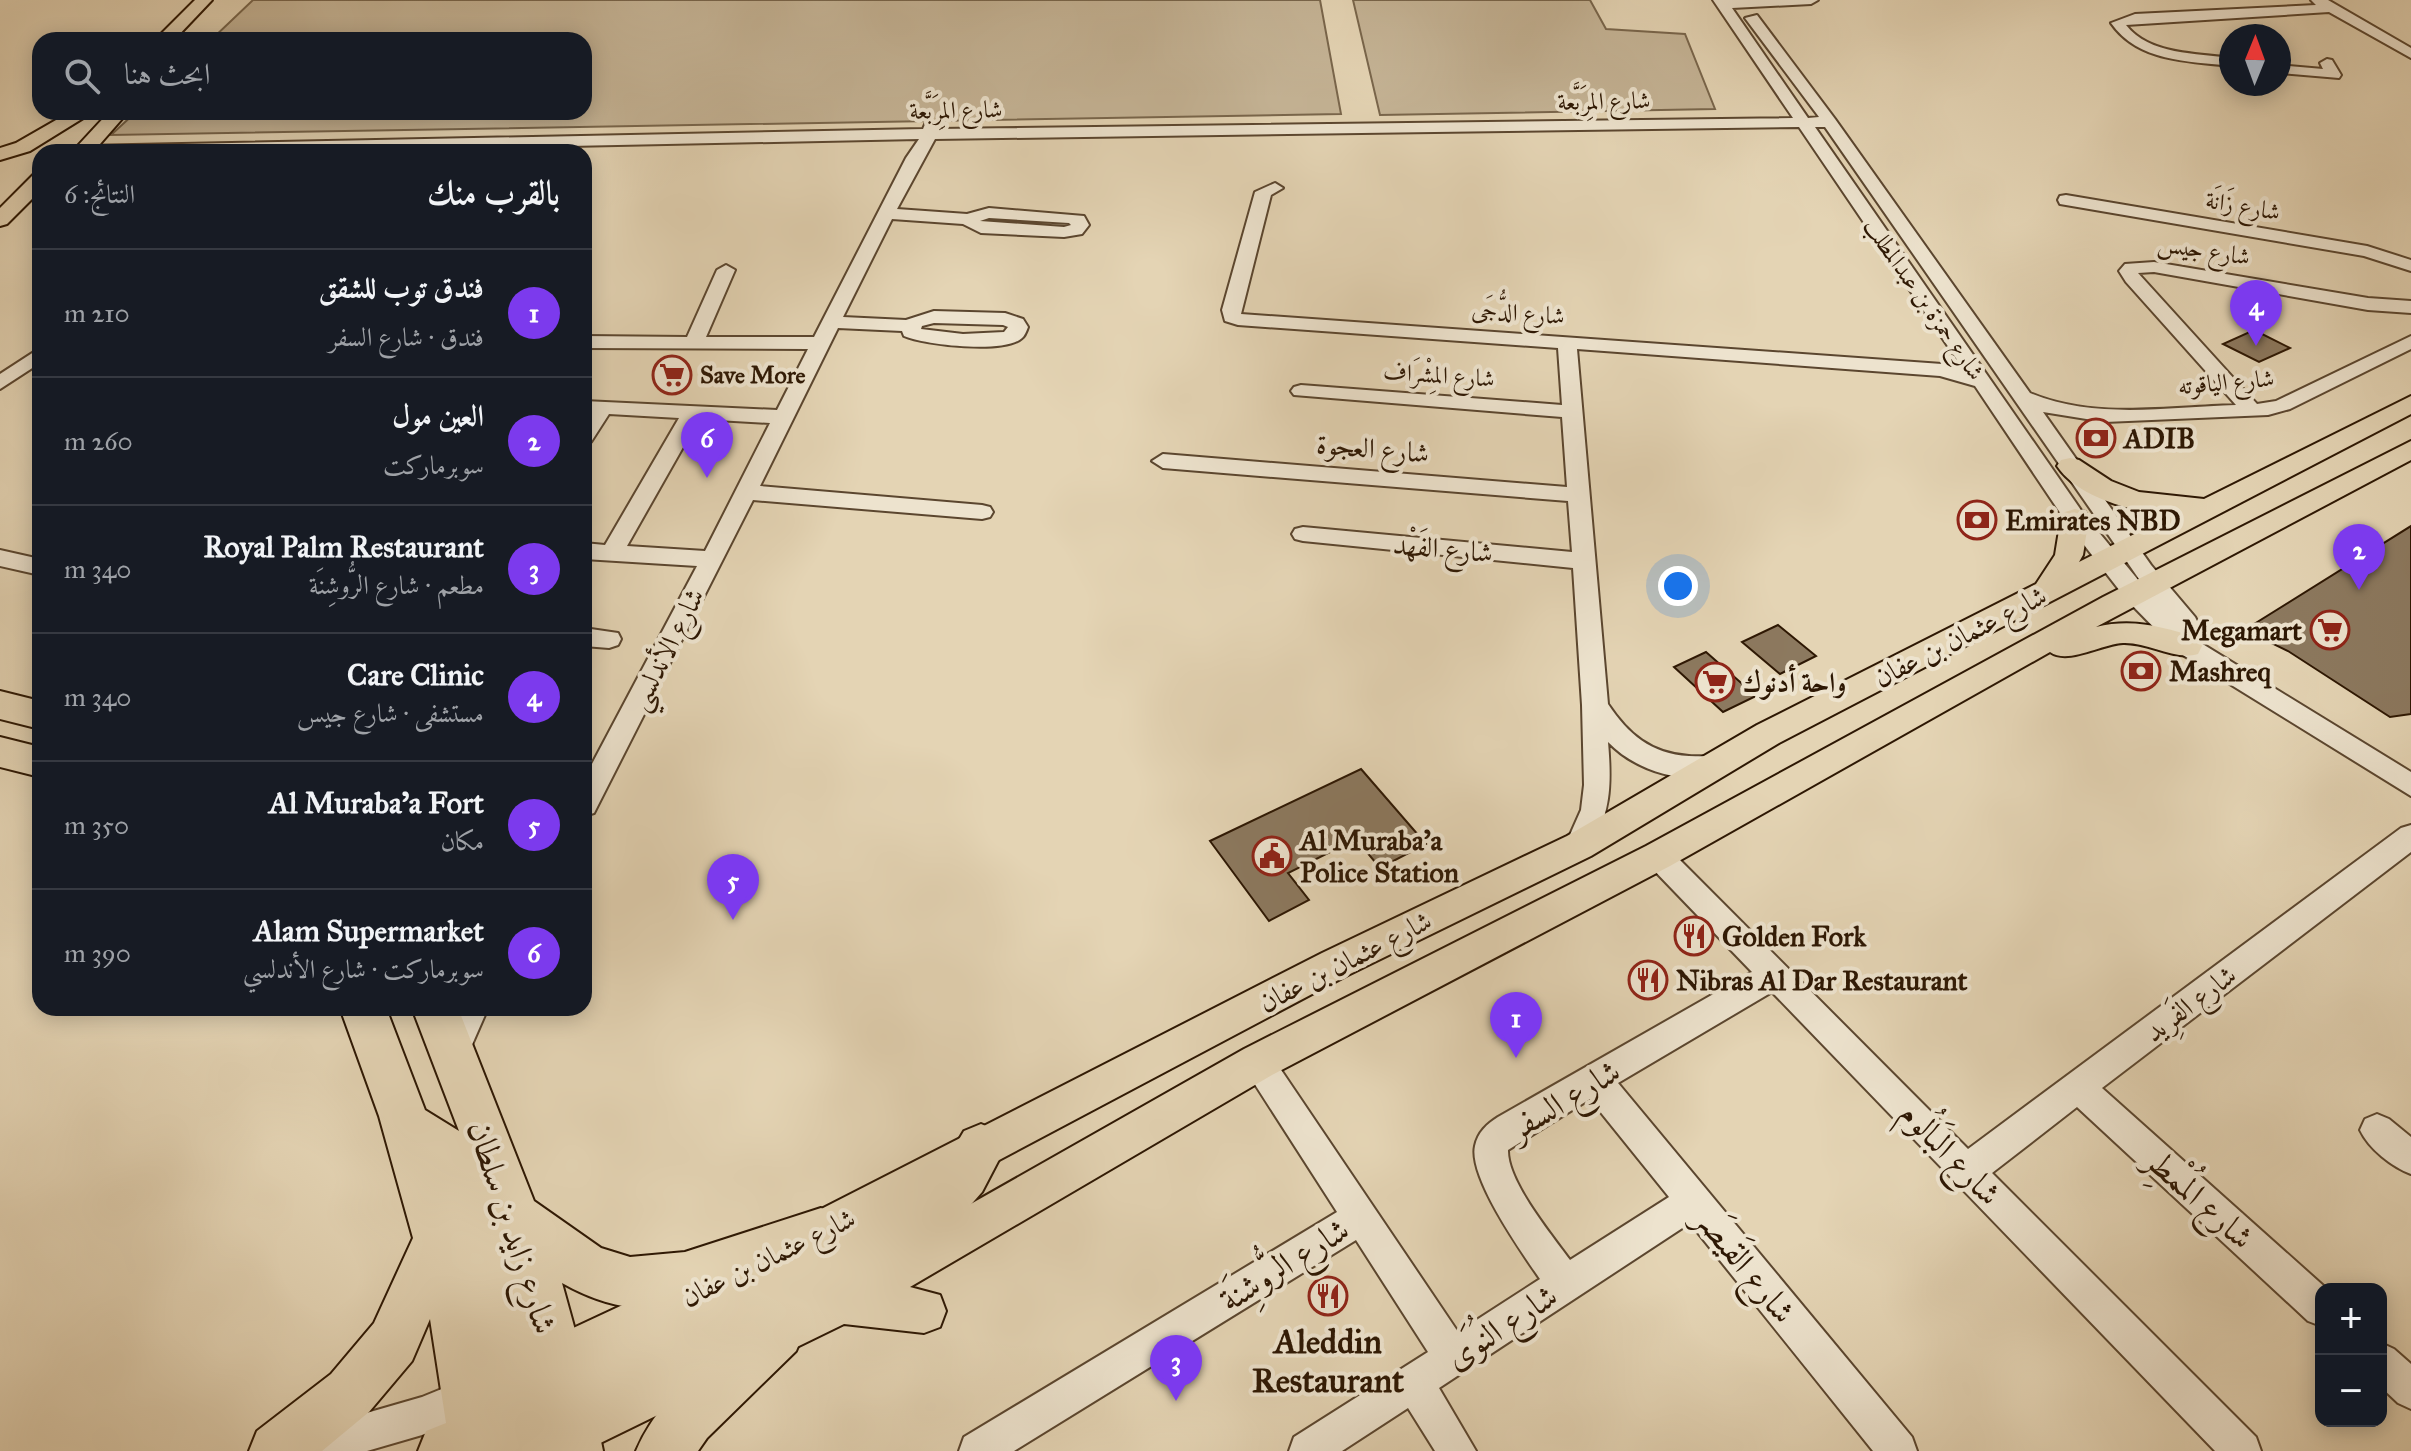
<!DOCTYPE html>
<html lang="ar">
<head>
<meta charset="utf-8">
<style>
  :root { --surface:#171b24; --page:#242831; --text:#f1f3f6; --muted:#9ea1a6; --line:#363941; --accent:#7c3aed }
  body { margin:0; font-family:"IM FELL Great Primer",Amiri,serif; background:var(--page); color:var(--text); direction:rtl }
  .controls { position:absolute; right:24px; bottom:24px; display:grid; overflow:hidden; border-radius:16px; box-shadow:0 4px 20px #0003 }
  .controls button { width:72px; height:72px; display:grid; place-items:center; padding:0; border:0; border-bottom:2px solid var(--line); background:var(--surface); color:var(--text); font:40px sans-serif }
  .compass { position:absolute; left:2219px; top:24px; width:72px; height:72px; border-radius:50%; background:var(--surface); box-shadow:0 4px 20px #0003; rotate:1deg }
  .you { position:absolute; left:1678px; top:586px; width:28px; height:28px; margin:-20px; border:6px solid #fff; border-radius:50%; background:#1a73e8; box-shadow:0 0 0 12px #1a73e833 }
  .badge { display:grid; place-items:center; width:52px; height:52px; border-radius:50%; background:var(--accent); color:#fff; font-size:26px; font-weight:700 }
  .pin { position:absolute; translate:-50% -66px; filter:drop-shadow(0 2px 4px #0008) }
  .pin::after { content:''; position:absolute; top:42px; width:28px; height:24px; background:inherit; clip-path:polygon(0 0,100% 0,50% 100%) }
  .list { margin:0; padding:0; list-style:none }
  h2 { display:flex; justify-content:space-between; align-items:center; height:104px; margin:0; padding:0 32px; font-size:34px }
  h2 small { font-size:26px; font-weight:400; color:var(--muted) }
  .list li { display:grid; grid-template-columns:52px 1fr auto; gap:24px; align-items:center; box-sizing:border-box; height:128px; padding:0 32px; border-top:2px solid var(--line) }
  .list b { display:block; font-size:30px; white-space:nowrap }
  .list p { margin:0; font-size:26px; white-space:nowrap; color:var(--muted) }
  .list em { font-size:26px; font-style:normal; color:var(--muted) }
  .icon { flex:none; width:44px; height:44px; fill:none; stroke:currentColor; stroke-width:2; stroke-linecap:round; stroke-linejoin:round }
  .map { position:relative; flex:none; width:2411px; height:1451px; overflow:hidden; direction:ltr }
  .search { position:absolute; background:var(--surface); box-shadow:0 4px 20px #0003; left:32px; top:32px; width:560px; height:88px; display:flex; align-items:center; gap:20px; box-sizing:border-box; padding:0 28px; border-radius:24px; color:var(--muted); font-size:30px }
  .panel { position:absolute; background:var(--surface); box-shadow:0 4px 20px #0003; left:32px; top:144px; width:560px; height:872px; border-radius:24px; direction:rtl }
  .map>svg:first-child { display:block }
</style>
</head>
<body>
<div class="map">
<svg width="2411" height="1451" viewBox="0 0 2411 1451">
  <rect width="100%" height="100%" fill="#e4d4b4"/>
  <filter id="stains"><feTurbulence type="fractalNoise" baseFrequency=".0025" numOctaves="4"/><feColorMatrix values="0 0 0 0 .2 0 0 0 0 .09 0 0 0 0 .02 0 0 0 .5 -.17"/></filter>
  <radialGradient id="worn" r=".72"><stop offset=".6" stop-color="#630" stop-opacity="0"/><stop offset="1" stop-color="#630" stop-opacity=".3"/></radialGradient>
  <g fill="#c5b496" stroke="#79664c" stroke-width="2">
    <path d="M253,0H1320L1341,114L111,135L136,112H584V40H211Z"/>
    <path d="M1353,0H1590L1606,29L1685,34L1715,109L1380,115Z"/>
  </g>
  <g fill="#8c795f" stroke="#2d1703" stroke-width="2">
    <path d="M2254,330L2290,348L2259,362L2223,344Z"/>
    <path d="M2411,526V714L2390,717L2288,651L2261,638L2251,626Z"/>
    <path d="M1778,625L1816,656L1780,674L1742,642Z"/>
    <path d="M1706,652L1756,696L1723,712L1674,667Z"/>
    <path d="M1361,769L1426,844L1380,868L1356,839L1288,873L1309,900L1269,921L1210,841Z"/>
  </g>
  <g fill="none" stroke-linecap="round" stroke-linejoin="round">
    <defs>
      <g id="minor">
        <path d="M1713,0H1818L1811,4L1732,8L1808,118L1819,117L1745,18L1757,15L1835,119L2030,393C2094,420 2167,407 2236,405L2126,282L2119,271L2125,264L2154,262L2368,298L2411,301V313L2368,310L2154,272L2138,273L2257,404L2276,401L2411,336V349L2290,409L2268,415L2105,422L2043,412L2151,565L2195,617L2198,623L2195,629L2187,631L2196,640L2411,772V796L2178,652L2127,600L2067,523L1975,386L1940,376L1577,349L1608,704C1628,734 1651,754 1689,756C1702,757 1714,755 1726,759L1730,766L1726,773C1686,786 1637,772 1608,742C1612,788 1610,812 1589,854L1579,857L1569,854L1565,846L1581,810L1584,785L1582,705L1573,568L1303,541L1295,539L1292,534L1295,529L1303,527L1572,552L1568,501L1163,468L1152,461L1163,454L1567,487L1562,417L1294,395L1291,391L1294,387L1301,385L1562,405L1558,348L1238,325L1225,321L1222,310L1255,192L1275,183L1283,188L1271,195L1241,314L1942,364L1964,370L1799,127L935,139L897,209L967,214L989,208L1084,216L1089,225L1082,234L1064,237L981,233L963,224L892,219L843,317L906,320L934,311L1005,313L1023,319L1028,327C1027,330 1024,337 1022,338C1005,354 925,345 904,336L902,331L838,328L760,486L982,505L990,507L993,512L990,517L982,519L753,500L594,813L584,816V779L697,566L584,559V543L605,545L679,418L609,414L591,442L584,443V421L589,413H584V401L777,410L808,349L584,348V336L687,337L717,270L726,265L735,270L706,337H814L906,158L919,139L269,152L75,151L83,146L923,129L926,122H938V129L1793,118ZM1815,127H1825L2148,592L2083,513ZM989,218L1069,223L1071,225L1064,227L980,221ZM934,323L1003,325L1008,327L1004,332L963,334L921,329L922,326ZM699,419L770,423L705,551L627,546Z"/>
        <path d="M2311,0H2328L2411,48V58L2329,12L2126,25C2149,55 2197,53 2231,58V66C2188,61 2138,62 2111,23L2135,14L2316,5Z"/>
        <path d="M2327,59L2332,60L2341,75L2339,78L2279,73V65L2323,69L2320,63Z"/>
        <path d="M2066,195L2367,246L2411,260V271L2364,256L2060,204L2058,200L2060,196Z"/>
        <path d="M40,348V363L0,389V374Z"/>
        <path d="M0,550L40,559V575L0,566Z"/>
        <path d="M584,628L618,633L621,639L618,645L609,648L584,646Z"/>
        <path d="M2411,825V852L2102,1088L2327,1289H2321V1326L2308,1321L2077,1107L1992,1173L2256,1437L2261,1451H2215L1772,992L1618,1083L1912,1437L1917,1451H1873L1690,1223L1439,1388L1476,1451H1435L1408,1408L1342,1451H1289L1294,1437L1428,1352L1356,1240L1014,1451H959L964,1437L1337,1212L1247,1072L1242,1062L1247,1052L1258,1047L1269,1052L1458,1332L1540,1279C1522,1253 1468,1177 1475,1146C1478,1132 1487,1124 1498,1117L1752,972L1648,864L1644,856L1648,848L1658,844L1668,848L1968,1149L2401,828ZM1590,1099L1669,1197L1570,1260C1551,1234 1507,1181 1508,1150Z"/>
        <path d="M458,1008H488L464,1063L453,1068L442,1063L437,1053Z"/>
        <path d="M2377,1114L2389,1119L2411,1137V1174C2392,1167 2369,1149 2360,1130L2365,1119Z"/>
        <path d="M2381,1343L2394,1349L2411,1364V1409L2398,1403L2381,1387Z"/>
        <path d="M471,1377L484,1383L490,1396L484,1409L422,1435L367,1451H282L287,1437L301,1432L422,1397Z"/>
      </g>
      <g id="major">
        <path d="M195,0H212L174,40H155Z"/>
        <path d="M70,112H93L30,151L0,160V148L16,143Z"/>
        <path d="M109,112H128L93,152H72Z"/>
        <path d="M40,173V191L7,224L0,226V208L33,175Z"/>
        <path d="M2411,396V414L1779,743L1591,856L1348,975L818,1256L803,1263L788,1256L781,1241L788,1226L1322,953L1567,836L1757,725L2036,584L2055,555L2061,518L2065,512L2075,509L2085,512L2089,518L2083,555L2079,562L2172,515C2135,512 2079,499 2057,466L2061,460L2070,458L2079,460L2111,481L2139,492L2204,499Z"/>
        <path d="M2411,441V460L2096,627C2133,618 2163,627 2198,638L2202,646L2198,654C2174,661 2149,642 2123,643C2101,644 2068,665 2050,652L1670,866L1272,1075L910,1287L940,1295L946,1311L940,1327L924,1333L844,1324L584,1451H509L516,1434L826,1286L1244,1049L1646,846L2103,597Z"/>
        <path d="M704,1267L720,1273L726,1289L720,1305L540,1390L524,1383L517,1367L524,1351Z"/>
      </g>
      <g id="highway">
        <path d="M0,691L40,701V729L0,719Z"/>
        <path d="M0,737L40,747V777L0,767Z"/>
        <path d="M340,1008H386L425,1110L459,1131L412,1008H458L534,1201L601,1248L630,1257L685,1252L821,1208L839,1215L844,1227L917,1189L948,1158L964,1131L981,1124L998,1131L1005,1148L982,1192L953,1225L789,1310L796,1313L804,1332L796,1351L707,1438L698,1451H636C655,1406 691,1376 726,1344L595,1412L603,1451H547L538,1445L532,1451H418L426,1431L446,1423L430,1319L412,1361L369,1412L322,1451H249L257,1431L331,1374L374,1323L413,1238L379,1116ZM562,1283C610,1310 647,1314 701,1300L583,1359Z"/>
      </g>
    </defs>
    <use href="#minor" stroke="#5b462f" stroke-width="4"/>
    <use href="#major" stroke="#2d1703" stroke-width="4"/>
    <use href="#highway" stroke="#2d1703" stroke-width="4"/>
    <use href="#minor" fill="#ede3ce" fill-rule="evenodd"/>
    <use href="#major" fill="#e4d4b4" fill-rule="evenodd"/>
    <use href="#highway" fill="#e4d4b4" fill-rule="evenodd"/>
  </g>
  <defs>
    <symbol id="supermarket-ring" viewBox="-11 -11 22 22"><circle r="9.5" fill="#ede3ce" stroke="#8f2418" stroke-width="1.5"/><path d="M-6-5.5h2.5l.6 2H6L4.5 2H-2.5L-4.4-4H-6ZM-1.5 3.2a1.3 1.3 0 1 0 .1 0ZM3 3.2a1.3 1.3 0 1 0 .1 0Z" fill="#8f2418"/></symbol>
    <symbol id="bank-ring" viewBox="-11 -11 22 22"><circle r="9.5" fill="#ede3ce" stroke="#8f2418" stroke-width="1.5"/><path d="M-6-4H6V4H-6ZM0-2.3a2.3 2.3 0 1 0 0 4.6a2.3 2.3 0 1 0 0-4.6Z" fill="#8f2418"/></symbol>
    <symbol id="civic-ring" viewBox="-11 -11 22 22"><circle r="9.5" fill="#ede3ce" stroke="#8f2418" stroke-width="1.5"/><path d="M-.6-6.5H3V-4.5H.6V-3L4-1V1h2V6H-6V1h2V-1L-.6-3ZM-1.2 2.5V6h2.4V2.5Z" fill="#8f2418"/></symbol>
    <symbol id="restaurant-ring" viewBox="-11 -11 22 22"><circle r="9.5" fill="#ede3ce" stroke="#8f2418" stroke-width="1.5"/><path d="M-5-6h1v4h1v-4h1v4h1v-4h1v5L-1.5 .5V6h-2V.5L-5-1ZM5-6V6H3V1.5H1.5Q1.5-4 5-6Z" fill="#8f2418"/></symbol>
  </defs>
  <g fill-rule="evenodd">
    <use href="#supermarket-ring" x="650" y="353" width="44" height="44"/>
    <use href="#bank-ring" x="2074" y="416" width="44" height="44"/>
    <use href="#bank-ring" x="1955" y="498" width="44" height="44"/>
    <use href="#supermarket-ring" x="2308" y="608" width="44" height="44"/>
    <use href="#bank-ring" x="2119" y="649" width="44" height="44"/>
    <use href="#supermarket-ring" x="1693" y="660" width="44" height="44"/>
    <use href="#civic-ring" x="1250" y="834" width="44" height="44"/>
    <use href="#restaurant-ring" x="1672" y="914" width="44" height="44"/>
    <use href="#restaurant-ring" x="1626" y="958" width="44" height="44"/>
    <use href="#restaurant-ring" x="1306" y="1274" width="44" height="44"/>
  </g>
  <g text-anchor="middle" stroke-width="8" stroke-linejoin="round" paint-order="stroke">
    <g font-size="24" fill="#2d1703" stroke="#ede3ce">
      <text transform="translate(1604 101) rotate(-1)" y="8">شارع المِرَبَّعة</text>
      <text transform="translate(956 110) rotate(-1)" y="8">شارع المِرَبَّعة</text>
      <text transform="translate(2243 206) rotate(10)" y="8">شارع زَانَة</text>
      <text transform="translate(2204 250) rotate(9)" y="8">شارع جيس</text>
      <text transform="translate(1924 299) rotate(55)" y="8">شارع حمزة بن عبدالمطلب</text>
      <text transform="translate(1518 313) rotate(4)" y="8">شارع الدُّجَى</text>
      <text transform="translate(1439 375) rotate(4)" y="8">شارع المِشْرَاف</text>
      <text transform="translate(2226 382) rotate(-5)" y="8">شارع الياقوته</text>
    </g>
    <g font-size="24" font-weight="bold" fill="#2d1703" stroke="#ede3ce" text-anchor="start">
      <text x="700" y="383">Save More</text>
    </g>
    <g font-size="28" font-weight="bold" fill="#2d1703" stroke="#ede3ce" text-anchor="start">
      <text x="2124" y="448">ADIB</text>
      <text x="2005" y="530">Emirates NBD</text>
      <text x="2302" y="640" text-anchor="end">Megamart</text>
      <text x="2169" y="681">Mashreq</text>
      <text x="1743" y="692">واحة أدنوك</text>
      <text x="1300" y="850">Al Muraba'a<tspan x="1300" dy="32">Police Station</tspan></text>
      <text x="1722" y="946">Golden Fork</text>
      <text x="1676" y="990">Nibras Al Dar Restaurant</text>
    </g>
    <g font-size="28" fill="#2d1703" stroke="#ede3ce">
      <text transform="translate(1373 448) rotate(5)" y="10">شارع العجوة</text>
      <text transform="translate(1443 548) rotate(5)" y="10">شارع الفَهْد</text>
      <text transform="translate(1960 636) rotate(-27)" y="10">شارع عثمان بن عفان</text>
      <text transform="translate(666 649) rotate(-63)" y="10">شارع الأندلسي</text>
      <text transform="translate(1345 961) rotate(-27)" y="10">شارع عثمان بن عفان</text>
      <text transform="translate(2190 1003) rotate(-37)" y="10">شارع الفَرِيد</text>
      <text transform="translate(768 1257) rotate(-26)" y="10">شارع عثمان بن عفان</text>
    </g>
    <g font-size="34" fill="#2d1703" stroke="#ede3ce">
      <text transform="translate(1564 1099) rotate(-31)" y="12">شارع السفر</text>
      <text transform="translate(1951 1153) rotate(46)" y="12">شارع البَالُوم</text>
      <text transform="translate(2200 1198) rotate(42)" y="12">شارع المُمْطِر</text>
      <text transform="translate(513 1227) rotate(72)" y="12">شارع زايد بن سلطان</text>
      <text transform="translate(1284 1264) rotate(-32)" y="12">شارع الرُّوشِنَة</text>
      <text transform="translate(1746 1265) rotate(51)" y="12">شارع القَيصَر</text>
      <text transform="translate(1501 1326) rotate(-33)" y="12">شارع النُوَى</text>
    </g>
    <g font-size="34" font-weight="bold" fill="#2d1703" stroke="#ede3ce">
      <text x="1328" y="1353">Aleddin<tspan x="1328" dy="39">Restaurant</tspan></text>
    </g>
  </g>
  <rect width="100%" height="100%" filter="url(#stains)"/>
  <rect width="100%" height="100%" fill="url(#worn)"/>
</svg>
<div class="controls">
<button>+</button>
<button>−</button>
</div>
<svg class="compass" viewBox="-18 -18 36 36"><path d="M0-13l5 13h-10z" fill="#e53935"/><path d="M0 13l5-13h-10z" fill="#9ea1a6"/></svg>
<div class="you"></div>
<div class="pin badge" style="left:1516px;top:1058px">1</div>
<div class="pin badge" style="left:2359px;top:590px">2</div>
<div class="pin badge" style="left:1176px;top:1401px">3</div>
<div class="pin badge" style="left:2256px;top:346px">4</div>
<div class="pin badge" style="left:733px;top:920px">5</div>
<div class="pin badge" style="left:707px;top:478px">6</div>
<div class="search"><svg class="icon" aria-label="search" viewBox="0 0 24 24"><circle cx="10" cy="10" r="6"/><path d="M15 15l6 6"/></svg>ابحث هنا</div>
<section class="panel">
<h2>بالقرب منك<small>النتائج: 6</small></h2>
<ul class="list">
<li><span class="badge">1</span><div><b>فندق توب للشقق</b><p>فندق · شارع السفر</p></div><em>210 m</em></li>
<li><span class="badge">2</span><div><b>العين مول</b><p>سوبرماركت</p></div><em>260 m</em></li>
<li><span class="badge">3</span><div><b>Royal Palm Restaurant</b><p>مطعم · شارع الرُّوشِنَة</p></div><em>340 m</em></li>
<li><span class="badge">4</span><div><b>Care Clinic</b><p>مستشفى · شارع جيس</p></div><em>340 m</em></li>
<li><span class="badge">5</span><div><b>Al Muraba'a Fort</b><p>مكان</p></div><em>350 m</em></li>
<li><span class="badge">6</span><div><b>Alam Supermarket</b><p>سوبرماركت · شارع الأندلسي</p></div><em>390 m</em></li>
</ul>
</section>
</div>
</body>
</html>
